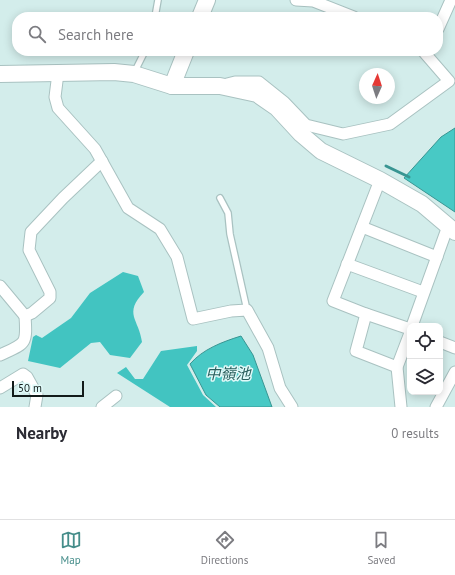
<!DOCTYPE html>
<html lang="en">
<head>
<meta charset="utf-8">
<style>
  :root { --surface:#fff; --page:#f7f7f7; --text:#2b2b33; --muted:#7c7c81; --line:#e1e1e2; --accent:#458d8a }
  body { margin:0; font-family:"PT Sans","Noto Sans JP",sans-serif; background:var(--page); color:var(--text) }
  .controls { position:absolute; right:12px; bottom:12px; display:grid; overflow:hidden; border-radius:8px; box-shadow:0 2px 10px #0003 }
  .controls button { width:36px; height:36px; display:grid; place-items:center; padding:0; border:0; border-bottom:1px solid var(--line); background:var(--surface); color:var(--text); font:20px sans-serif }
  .compass { position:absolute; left:359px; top:68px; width:36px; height:36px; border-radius:50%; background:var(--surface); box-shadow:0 2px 10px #0003; rotate:3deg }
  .scale { position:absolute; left:12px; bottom:10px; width:72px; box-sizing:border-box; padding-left:4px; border:2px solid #121b1a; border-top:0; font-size:11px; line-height:14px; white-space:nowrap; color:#121b1a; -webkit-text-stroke:3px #e0faf9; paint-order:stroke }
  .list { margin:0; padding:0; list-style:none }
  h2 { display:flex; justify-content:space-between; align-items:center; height:52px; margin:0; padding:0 16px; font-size:17px }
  h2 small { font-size:13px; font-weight:400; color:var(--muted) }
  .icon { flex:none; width:22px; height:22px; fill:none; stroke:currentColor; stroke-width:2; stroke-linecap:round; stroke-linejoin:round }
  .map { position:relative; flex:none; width:455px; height:407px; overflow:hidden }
  .search { position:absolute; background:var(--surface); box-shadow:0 2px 10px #0003; left:12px; right:12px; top:12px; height:44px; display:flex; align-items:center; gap:10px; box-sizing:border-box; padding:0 14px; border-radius:16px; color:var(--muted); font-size:15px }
  .sheet { height:112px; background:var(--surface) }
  nav { display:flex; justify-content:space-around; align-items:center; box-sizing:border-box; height:56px; border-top:1px solid var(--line); background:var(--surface); font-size:11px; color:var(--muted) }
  nav a { display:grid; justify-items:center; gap:2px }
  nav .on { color:var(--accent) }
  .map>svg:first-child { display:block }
</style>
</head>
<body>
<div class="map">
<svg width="455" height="407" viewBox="0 0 455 407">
  <rect width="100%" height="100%" fill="#d3edeb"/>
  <g fill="#42c4c1">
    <path d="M123,272L138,276L144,292C123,314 139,319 142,342L130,358L110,355L100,342L91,343L60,368L28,361L33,337L36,335L42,338L71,318L90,293Z"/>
    <path d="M197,346V351L187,365L203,395L216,407H170L117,373L126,367L135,379H143L161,351Z"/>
  </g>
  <g fill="#48c9c5" stroke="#389592">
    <path d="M455,128V212L404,178L441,137Z"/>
    <path d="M241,336L253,355L272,407H220L206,395L190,364C203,349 222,342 241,336Z"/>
  </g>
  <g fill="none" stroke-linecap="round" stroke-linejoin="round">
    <path stroke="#389592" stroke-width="3" d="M386,166L409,177"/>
    <defs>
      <g id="lane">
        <path d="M155,17L158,0"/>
        <path d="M134,73L145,51"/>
        <path d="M220,198L228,213L230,234L247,310"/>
      </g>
      <g id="street">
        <path d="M296,0L313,1L354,17"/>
        <path d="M438,29L451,0"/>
        <path d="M58,73L55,97L58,108L95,149L128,208L160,229L177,257L193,319L231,311L247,310L268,348L280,388L292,407"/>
        <path d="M227,84L235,82H259L284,102L306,125L343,134L390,124L449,81L423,51"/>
        <path d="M380,180L333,301L366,314L356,351L397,367"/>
        <path d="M362,227L437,257"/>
        <path d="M347,264L423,292"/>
        <path d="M0,286L25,316L32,313L50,298V292L29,250L31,232L63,198L102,161"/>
        <path d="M366,314L410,329"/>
        <path d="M412,326L448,226"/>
        <path d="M440,342L455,348"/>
        <path d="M0,355C26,343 27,345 25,316"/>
        <path d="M0,388L23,374L27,377L37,395L35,407"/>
        <path d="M102,407L116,396"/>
        <path d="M401,407L397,367L410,333"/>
        <path d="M436,407L455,372"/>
      </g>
      <g id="secondary">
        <path d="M200,17L207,0"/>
        <path d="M0,74L114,72L134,74L172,86H220L257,94L277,108L301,134L321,151L380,180L422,204L455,232"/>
        <path d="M172,86L186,51"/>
      </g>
    </defs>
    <use href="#lane" stroke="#a9c2c1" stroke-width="8"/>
    <use href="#street" stroke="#a9c2c1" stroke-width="13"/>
    <use href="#secondary" stroke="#a9c2c1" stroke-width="18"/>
    <use href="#lane" stroke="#fff" stroke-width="5.5"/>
    <use href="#street" stroke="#fff" stroke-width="11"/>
    <use href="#secondary" stroke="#fff" stroke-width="16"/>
  </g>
  <g text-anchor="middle" stroke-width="3" stroke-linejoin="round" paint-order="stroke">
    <g font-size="15" font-style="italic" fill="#2b605e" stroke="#e0faf9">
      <text x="228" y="379">中嶺池</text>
    </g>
  </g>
</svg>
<div class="controls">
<button><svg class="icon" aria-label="locate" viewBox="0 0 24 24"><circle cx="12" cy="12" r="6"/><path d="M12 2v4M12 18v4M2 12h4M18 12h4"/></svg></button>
<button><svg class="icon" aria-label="layers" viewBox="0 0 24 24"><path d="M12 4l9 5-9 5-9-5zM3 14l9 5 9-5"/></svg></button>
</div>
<svg class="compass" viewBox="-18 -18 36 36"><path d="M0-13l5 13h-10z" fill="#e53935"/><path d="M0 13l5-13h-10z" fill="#7c7c81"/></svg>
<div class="scale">50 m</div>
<div class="search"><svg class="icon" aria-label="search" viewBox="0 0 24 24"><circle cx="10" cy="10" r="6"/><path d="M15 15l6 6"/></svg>Search here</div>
</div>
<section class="sheet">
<h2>Nearby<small>0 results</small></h2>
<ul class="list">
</ul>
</section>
<nav>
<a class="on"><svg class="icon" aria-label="map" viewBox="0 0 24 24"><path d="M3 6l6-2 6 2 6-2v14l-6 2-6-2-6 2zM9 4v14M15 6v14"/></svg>Map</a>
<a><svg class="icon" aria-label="directions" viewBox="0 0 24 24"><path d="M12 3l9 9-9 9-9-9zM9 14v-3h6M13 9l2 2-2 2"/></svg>Directions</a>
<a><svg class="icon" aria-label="saved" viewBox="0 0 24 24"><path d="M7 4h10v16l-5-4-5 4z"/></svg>Saved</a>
</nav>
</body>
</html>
